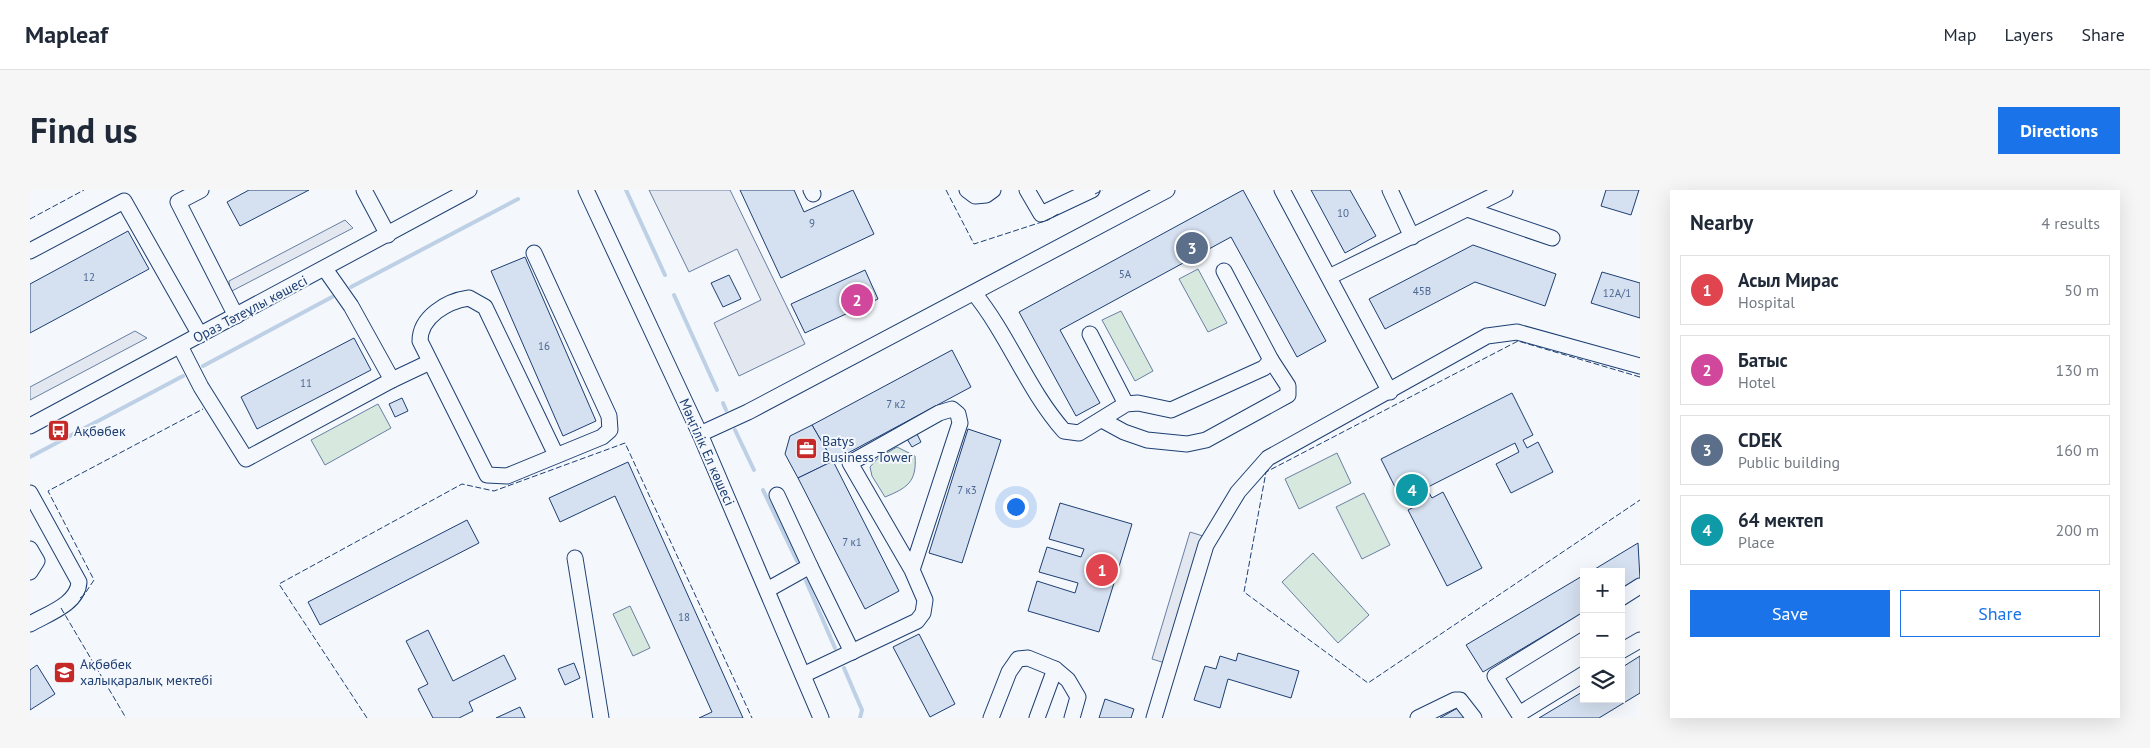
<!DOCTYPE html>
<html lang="en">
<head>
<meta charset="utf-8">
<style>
  :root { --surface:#fff; --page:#f6f6f7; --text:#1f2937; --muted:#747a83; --line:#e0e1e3; --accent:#1a73e8 }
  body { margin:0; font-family:"PT Sans",sans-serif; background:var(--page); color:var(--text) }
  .controls { position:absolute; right:15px; bottom:15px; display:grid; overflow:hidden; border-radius:0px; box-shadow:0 5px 20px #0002 }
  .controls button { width:45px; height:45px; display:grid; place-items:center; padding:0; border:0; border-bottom:1px solid var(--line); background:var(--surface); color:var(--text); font:25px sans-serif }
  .you { position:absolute; left:985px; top:316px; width:18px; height:18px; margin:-12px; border:4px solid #fff; border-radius:50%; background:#1a73e8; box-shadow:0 0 0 8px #1a73e833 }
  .badge { display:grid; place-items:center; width:32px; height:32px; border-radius:50%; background:var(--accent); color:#fff; font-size:16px; font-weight:700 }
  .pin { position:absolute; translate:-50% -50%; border:2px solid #fff; box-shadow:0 1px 5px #0006 }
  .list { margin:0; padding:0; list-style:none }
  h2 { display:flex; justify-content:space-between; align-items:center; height:65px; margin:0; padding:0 20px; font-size:21px }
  h2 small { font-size:16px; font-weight:400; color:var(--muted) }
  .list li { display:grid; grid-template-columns:32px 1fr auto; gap:15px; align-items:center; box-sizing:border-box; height:70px; margin:0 10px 10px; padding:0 10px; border:1px solid var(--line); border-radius:0px }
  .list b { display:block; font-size:19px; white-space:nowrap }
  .list p { margin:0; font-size:16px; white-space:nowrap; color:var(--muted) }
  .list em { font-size:16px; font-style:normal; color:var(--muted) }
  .actions { display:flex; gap:10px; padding:15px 20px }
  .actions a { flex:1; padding:11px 0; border:1px solid var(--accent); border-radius:0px; text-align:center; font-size:18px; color:var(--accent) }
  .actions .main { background:var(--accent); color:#fff }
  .icon { flex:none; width:28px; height:28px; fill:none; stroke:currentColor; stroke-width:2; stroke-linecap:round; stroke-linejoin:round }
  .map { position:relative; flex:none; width:1610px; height:528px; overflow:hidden; border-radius:0px }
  header { display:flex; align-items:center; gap:30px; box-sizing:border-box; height:70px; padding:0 25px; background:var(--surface); border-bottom:1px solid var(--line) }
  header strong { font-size:24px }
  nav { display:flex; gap:28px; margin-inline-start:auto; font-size:18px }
  .intro { display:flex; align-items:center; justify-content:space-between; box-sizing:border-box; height:120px; padding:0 30px }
  h1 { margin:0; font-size:35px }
  .button { padding:12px 22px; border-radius:0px; background:var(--accent); color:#fff; font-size:18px; font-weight:700 }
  main { display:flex; gap:30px; padding:0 30px }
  aside { flex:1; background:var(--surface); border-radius:0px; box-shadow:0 5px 20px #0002 }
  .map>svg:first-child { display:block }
</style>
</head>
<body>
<header>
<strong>Mapleaf</strong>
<nav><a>Map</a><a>Layers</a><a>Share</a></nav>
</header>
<div class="intro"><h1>Find us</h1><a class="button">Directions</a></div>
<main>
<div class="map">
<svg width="1610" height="528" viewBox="0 0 1610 528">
  <rect width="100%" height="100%" fill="#f4f7fb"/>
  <g fill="#d7e8df" stroke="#687fa3">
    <path d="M1168,79L1197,133L1178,142L1149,89Z"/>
    <path d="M1091,121L1123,181L1105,191L1072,130Z"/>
    <path d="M348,214L361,238L295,275L281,250Z"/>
    <path d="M867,257L885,266C887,292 877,298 855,307L842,286L840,277L847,269Z"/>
    <path d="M1307,263L1321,293L1269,319L1255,289Z"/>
    <path d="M1334,303L1360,355L1332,369L1306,317Z"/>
    <path d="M1283,363L1339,425L1308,453L1252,392Z"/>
    <path d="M600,416L620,458L603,466L583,424Z"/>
  </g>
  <g fill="#e3e8f0" stroke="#687fa3">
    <path d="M619,0H700L775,154L709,186L684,133L731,110L707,59L659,82Z"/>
    <path d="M315,30L323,38L200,102L199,91Z"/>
    <path d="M105,141L117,148L0,210V197Z"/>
    <path d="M1160,342L1173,346L1135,473L1122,469Z"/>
  </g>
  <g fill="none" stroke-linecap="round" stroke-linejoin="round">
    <g stroke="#bed0e5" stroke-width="4">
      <path d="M596,0L635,85"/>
      <path d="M321,97L488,9"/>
      <path d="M644,105L687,200"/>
      <path d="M173,176L302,107"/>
      <path d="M693,213L696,220"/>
      <path d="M705,240L724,280"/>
      <path d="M0,267L153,186"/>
      <path d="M733,300L767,371"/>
      <path d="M776,391L805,458"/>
      <path d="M814,478L832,520L830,528"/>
    </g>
  </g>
  <g fill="#d5e0f0" stroke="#1d3f73">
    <path d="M219,0H279L210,36L197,12Z"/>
    <path d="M710,0H764L774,22L823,0L844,44L751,88Z"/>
    <path d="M1213,0L1296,151L1267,167L1201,47L1030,140L1070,213L1046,226L989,122Z"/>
    <path d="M1281,0H1320L1346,46L1315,63Z"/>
    <path d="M1576,0H1609L1601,25L1571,16Z"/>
    <path d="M98,41L119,79L0,143V94Z"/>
    <path d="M1443,55L1526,84L1515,116L1445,92L1355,139L1339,109Z"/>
    <path d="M495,67L566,231L533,246L461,81Z"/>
    <path d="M835,80L848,109L775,143L761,114Z"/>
    <path d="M1572,82L1610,93V128L1561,113Z"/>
    <path d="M699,85L711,109L693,117L681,93Z"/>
    <path d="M324,148L341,180L227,239L211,207Z"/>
    <path d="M922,160L941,197L803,271L782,235Z"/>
    <path d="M1482,203L1503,245L1493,250L1497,258L1508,252L1523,282L1481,303L1466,274L1489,262L1485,253L1396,298L1402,308L1413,302L1452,378L1417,396L1378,320L1386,316L1380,304L1371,309L1351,269Z"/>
    <path d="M372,208L378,221L365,227L359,214Z"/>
    <path d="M782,235L803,271L768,288L755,264L760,246Z"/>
    <path d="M938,239L971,250L932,373L899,363Z"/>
    <path d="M887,244L891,252L882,257L877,249Z"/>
    <path d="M803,271L869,401L835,419L768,288Z"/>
    <path d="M598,272L713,528H669L682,522L585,306L530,332L519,308Z"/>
    <path d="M1030,313L1102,334L1069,442L998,421L1007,391L1045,403L1048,393L1009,382L1017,357L1051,367L1054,359L1019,349Z"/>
    <path d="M437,330L449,353L290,435L278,412Z"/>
    <path d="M1608,353L1610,389L1591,400V382H1560Z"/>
    <path d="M1554,385V422L1453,482L1436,455Z"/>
    <path d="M398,440L423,491L474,465L486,489L439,512L443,521L429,528H403L388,499L398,494L376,451Z"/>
    <path d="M889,444L925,514L900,527L863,457Z"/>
    <path d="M1208,463L1269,481L1261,508L1198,489L1190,518L1164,510L1175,476L1186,479L1190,466L1206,471Z"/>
    <path d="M1610,466V503L1569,528H1509L1554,501V509H1591V478Z"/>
    <path d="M544,473L550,488L535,495L528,479Z"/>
    <path d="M7,475L25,504L0,520V480Z"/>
    <path d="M1075,509L1104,519L1101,528H1069Z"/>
    <path d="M1431,516L1438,528H1410Z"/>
    <path d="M490,517L495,528H466Z"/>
  </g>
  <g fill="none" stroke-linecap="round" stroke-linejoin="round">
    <defs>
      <g id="minor">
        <path d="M171,0L148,12L206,126"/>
        <path d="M334,0L358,45"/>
        <path d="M556,0L670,244L791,528"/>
        <path d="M781,0L783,4"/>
        <path d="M937,0L945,6L956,5L963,0"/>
        <path d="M997,0L1011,24L1062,0"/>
        <path d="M1252,0L1360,202"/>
        <path d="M1360,0L1382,47"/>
        <path d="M1440,20L1522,48"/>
        <path d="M0,61L94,11L170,145"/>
        <path d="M504,63L579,226L580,240L572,247L477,286L457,285L390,151C390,127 417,111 439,108L455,117L526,265"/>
        <path d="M1299,87L1475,0"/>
        <path d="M944,103C979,146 997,199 1034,241L1049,243L1096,214L1108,213L1141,220L1234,178L1241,170L1194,81"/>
        <path d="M1060,144L1096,214"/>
        <path d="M150,156L171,197L216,269L362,190L321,116L295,79"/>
        <path d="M362,190L400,172"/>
        <path d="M1072,230L1094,242L1117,250L1157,254L1176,250L1258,205V196L1241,170"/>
        <path d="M0,236L439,0"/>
        <path d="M670,244L718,222L1137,0"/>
        <path d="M0,303L49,392C48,414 17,424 0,434"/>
        <path d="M0,359L7,371L0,382"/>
        <path d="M545,368L571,528"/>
        <path d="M780,376L822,462"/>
        <path d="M737,400L780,376L747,305"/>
        <path d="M1591,408L1610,396"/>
        <path d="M1554,431L1465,486L1489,524L1554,484"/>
        <path d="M1591,461L1610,450"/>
        <path d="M773,485L887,431L893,423L895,410L882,380L820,273L909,223L922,219L928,224L930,233L882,380"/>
        <path d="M961,528L979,482L988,469L998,468L1025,479"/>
        <path d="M1007,528L1025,479L1038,490L1048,507L1042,528"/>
        <path d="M1124,528L1176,355L1208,302L1238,268L1457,146L1487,142L1610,176"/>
        <path d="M1388,528L1425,510H1430L1444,528"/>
      </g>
    </defs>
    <use href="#minor" stroke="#1d3f73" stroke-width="17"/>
    <use href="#minor" stroke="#f4f7fb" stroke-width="15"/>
    <g stroke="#1d3f73" stroke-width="1" stroke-dasharray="6 2.5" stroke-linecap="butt">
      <path d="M916,0L944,54L1018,30L1030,23"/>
      <path d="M1065,4L1073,0"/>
      <path d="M0,29L54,0"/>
      <path d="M1610,187L1488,151L1236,282L1214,402L1338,493L1610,310"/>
      <path d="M50,408L54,405L64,390L18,301L173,219"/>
      <path d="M31,418L96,528"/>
      <path d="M337,528L249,394L432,294L464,301L595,253L722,528"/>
    </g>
  </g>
  <defs>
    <symbol id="bus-square" viewBox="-11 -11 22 22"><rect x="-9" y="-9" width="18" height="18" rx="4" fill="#c62828" stroke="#f4f7fb"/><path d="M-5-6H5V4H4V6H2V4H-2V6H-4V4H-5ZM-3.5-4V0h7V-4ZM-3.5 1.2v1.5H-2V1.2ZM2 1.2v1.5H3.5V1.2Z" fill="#fff"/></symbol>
    <symbol id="office-square" viewBox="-11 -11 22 22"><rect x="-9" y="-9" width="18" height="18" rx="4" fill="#c62828" stroke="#f4f7fb"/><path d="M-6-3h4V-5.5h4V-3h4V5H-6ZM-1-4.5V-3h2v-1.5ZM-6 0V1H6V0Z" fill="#fff"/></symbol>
    <symbol id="school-square" viewBox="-11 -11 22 22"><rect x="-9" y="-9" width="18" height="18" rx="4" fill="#c62828" stroke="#f4f7fb"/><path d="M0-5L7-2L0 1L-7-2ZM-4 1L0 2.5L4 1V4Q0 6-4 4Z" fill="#fff"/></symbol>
  </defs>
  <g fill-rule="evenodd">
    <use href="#bus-square" x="16" y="228" width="25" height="25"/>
    <use href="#office-square" x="764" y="246" width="25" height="25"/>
    <use href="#school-square" x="22" y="470" width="25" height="25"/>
  </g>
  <g text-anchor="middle" stroke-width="4" stroke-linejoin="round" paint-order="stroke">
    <g font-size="11" fill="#4b6792">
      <text x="1313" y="27">10</text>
      <text x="782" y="37">9</text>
      <text x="1095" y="88">5А</text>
      <text x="59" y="91">12</text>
      <text x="1392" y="105">45В</text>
      <text x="1587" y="107">12А/1</text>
      <text x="514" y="160">16</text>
      <text x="276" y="197">11</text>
      <text x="866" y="218">7 к2</text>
      <text x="937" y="304">7 к3</text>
      <text x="822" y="356">7 к1</text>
      <text x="654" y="431">18</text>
    </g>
    <g font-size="14" fill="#1d3f73" stroke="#f4f7fb">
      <text transform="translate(220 119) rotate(-28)" y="5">Ораз Тәтеұлы көшесі</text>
      <text transform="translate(677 262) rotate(66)" y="5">Мәңгілік Ел көшесі</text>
    </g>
    <g font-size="14" fill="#1d3f73" stroke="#f4f7fb" text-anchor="start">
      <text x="44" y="246">Ақбөбек</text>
      <text x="792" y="256">Batys<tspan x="792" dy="16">Business Tower</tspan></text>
      <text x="50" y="479">Ақбөбек<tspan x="50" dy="16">халықаралық мектебі</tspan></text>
    </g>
  </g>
</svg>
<div class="controls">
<button>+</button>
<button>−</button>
<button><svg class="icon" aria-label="layers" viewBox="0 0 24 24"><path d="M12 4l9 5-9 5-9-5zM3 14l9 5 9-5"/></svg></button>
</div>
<div class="you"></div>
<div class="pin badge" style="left:1072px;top:380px;background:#e0444e">1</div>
<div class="pin badge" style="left:827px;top:110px;background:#d1479c">2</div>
<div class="pin badge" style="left:1162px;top:58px;background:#5c6f8a">3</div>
<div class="pin badge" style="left:1382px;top:300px;background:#0f9aa8">4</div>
</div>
<aside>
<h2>Nearby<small>4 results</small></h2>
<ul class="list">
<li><span class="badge" style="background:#e0444e">1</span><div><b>Асыл Мирас</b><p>Hospital</p></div><em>50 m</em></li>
<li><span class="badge" style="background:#d1479c">2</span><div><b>Батыс</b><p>Hotel</p></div><em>130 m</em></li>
<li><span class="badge" style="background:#5c6f8a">3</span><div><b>CDEK</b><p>Public building</p></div><em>160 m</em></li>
<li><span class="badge" style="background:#0f9aa8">4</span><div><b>64 мектеп</b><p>Place</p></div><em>200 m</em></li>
</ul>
<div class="actions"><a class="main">Save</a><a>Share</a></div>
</aside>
</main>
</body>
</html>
